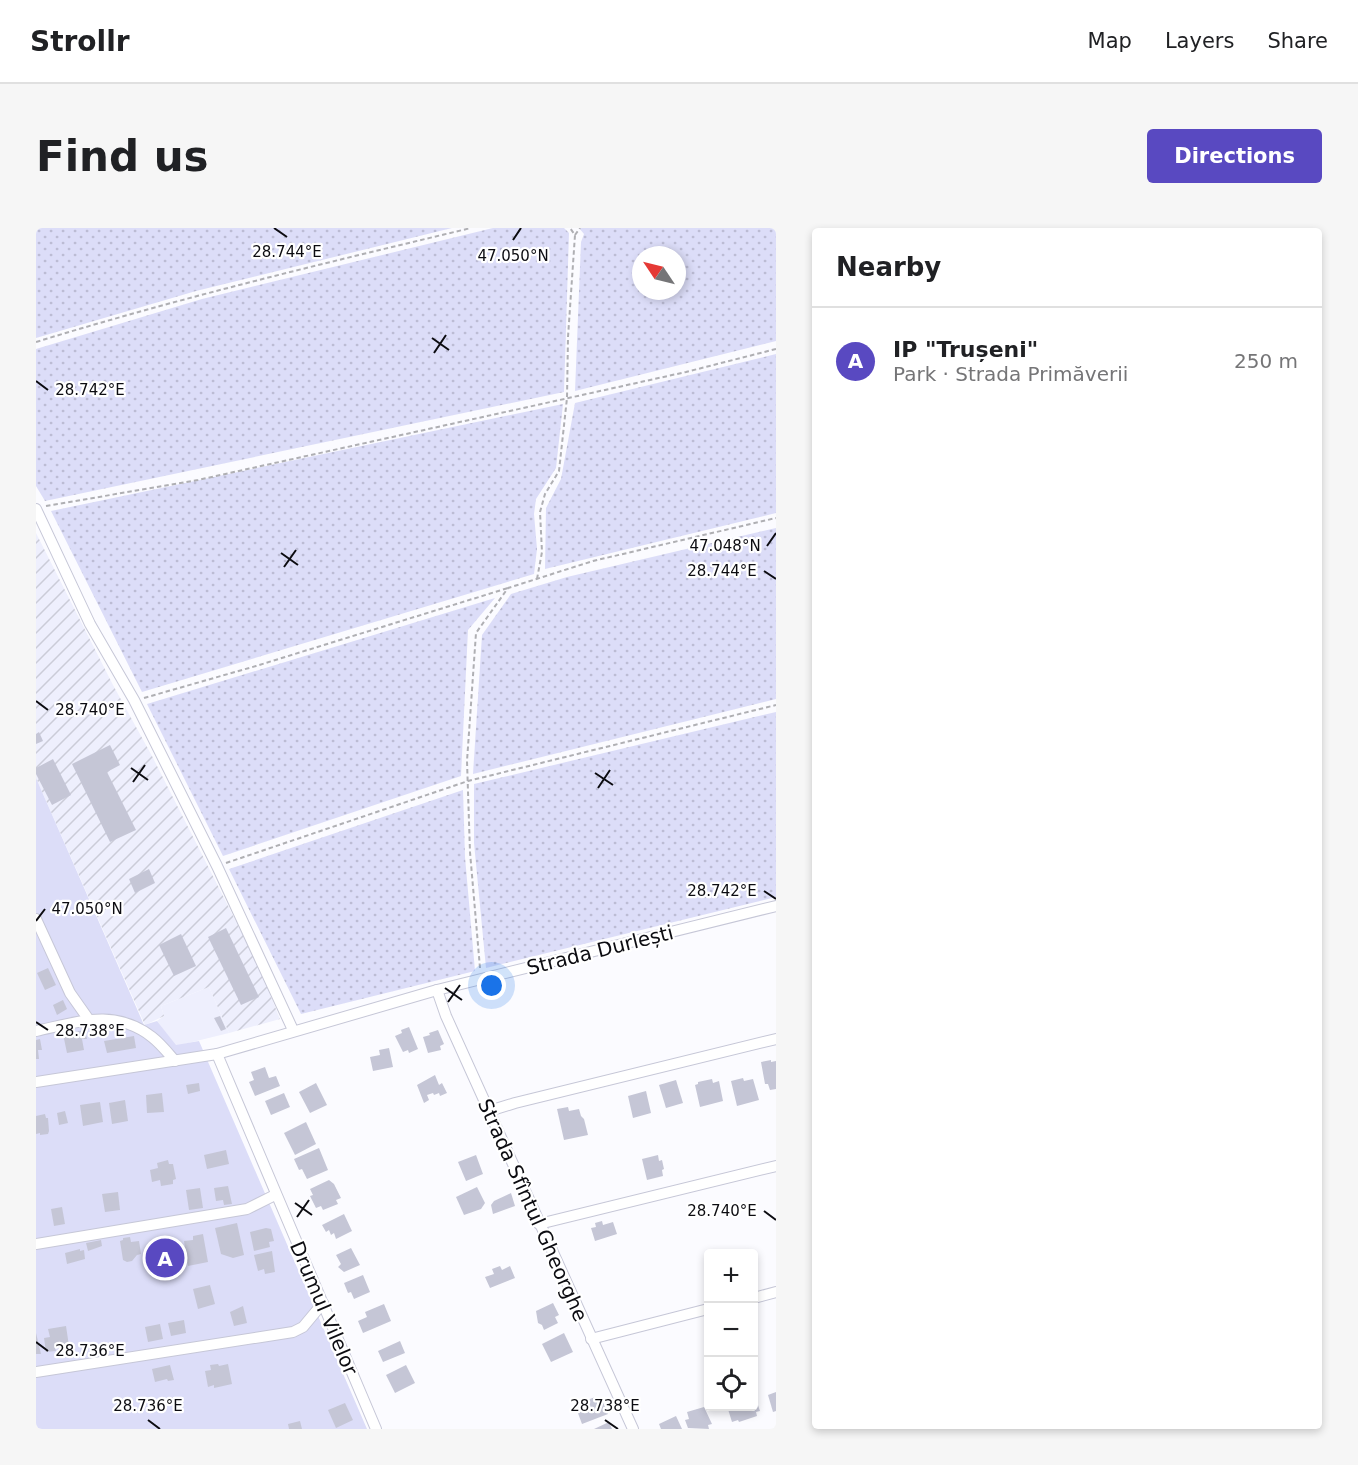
<!DOCTYPE html>
<html lang="en">
<head>
<meta charset="utf-8">
<style>
  :root { --surface:#fff; --page:#f6f6f6; --text:#202124; --muted:#757577; --line:#e0e0e0; --accent:#5949c1 }
  body { margin:0; font-family:"DejaVu Sans",sans-serif; background:var(--page); color:var(--text) }
  .controls { position:absolute; right:18px; bottom:18px; display:grid; overflow:hidden; border-radius:6px; box-shadow:0 3px 9px #0003 }
  .controls button { width:54px; height:54px; display:grid; place-items:center; padding:0; border:0; border-bottom:2px solid var(--line); background:var(--surface); color:var(--text); font:30px sans-serif }
  .compass { position:absolute; left:596px; top:18px; width:54px; height:54px; border-radius:50%; background:var(--surface); box-shadow:0 3px 9px #0003; rotate:305deg }
  .you { position:absolute; left:456px; top:758px; width:21px; height:21px; margin:-15px; border:4px solid #fff; border-radius:50%; background:#1a73e8; box-shadow:0 0 0 9px #1a73e833 }
  .badge { display:grid; place-items:center; width:39px; height:39px; border-radius:50%; background:var(--accent); color:#fff; font-size:20px; font-weight:700 }
  .pin { position:absolute; translate:-50% -50%; border:3px solid #fff; box-shadow:0 2px 6px #0006 }
  .list { margin:0; padding:0; list-style:none }
  h2 { display:flex; justify-content:space-between; align-items:center; height:78px; margin:0; padding:0 24px; font-size:26px }
  h2 small { font-size:20px; font-weight:400; color:var(--muted) }
  .list li { display:grid; grid-template-columns:39px 1fr auto; gap:18px; align-items:center; box-sizing:border-box; height:108px; padding:0 24px; border-top:2px solid var(--line) }
  .list b { display:block; font-size:22px; white-space:nowrap }
  .list p { margin:0; font-size:20px; white-space:nowrap; color:var(--muted) }
  .list em { font-size:20px; font-style:normal; color:var(--muted) }
  .icon { flex:none; width:33px; height:33px; fill:none; stroke:currentColor; stroke-width:2; stroke-linecap:round; stroke-linejoin:round }
  .map { position:relative; flex:none; width:740px; height:1201px; overflow:hidden; border-radius:6px }
  header { display:flex; align-items:center; gap:36px; box-sizing:border-box; height:84px; padding:0 30px; background:var(--surface); border-bottom:2px solid var(--line) }
  header strong { font-size:28px }
  nav { display:flex; gap:33px; margin-inline-start:auto; font-size:21px }
  .intro { display:flex; align-items:center; justify-content:space-between; box-sizing:border-box; height:144px; padding:0 36px }
  h1 { margin:0; font-size:42px }
  .button { padding:15px 27px; border-radius:6px; background:var(--accent); color:#fff; font-size:21px; font-weight:700 }
  main { display:flex; gap:36px; padding:0 36px }
  aside { flex:1; background:var(--surface); border-radius:6px; box-shadow:0 3px 9px #0003 }
  .map>svg:first-child { display:block }
</style>
</head>
<body>
<header>
<strong>Strollr</strong>
<nav><a>Map</a><a>Layers</a><a>Share</a></nav>
</header>
<div class="intro"><h1>Find us</h1><a class="button">Directions</a></div>
<main>
<div class="map">
<svg width="740" height="1201" viewBox="0 0 740 1201">
  <defs>
    <pattern id="industrial-furrows" width="10" height="10" patternUnits="userSpaceOnUse" patternTransform="scale(1.5)"><rect width="10" height="10" fill="#eeeffd"/><path d="M-1 1l2-2M0 10L10 0M9 11l2-2" fill="none" stroke="#cbccd8"/></pattern>
    <pattern id="grass-dots" width="8" height="8" patternUnits="userSpaceOnUse" patternTransform="scale(1.5)"><rect width="8" height="8" fill="#dcddf8"/><path d="M2 2h.1M6 6h.1" fill="none" stroke="#bcbcd4" stroke-width="1.8" stroke-linecap="round"/></pattern>
  </defs>
  <rect width="100%" height="100%" fill="#fbfbff"/>
  <path fill="#eeeffd" d="M173,759L193,805L140,818L121,793L128,788L125,778Z"/>
  <path fill="url(#industrial-furrows)" d="M0,305L77,457L116,528L223,739L244,791L193,805L173,759L125,778L128,788L109,797L0,550Z"/>
  <g fill="url(#grass-dots)" fill-rule="evenodd">
    <path d="M0,0H416L160,63L0,110Z"/>
    <path d="M457,0H528L533,5L528,164L9,273L0,258V121L166,71Z"/>
    <path d="M543,0H740V113L539,163L545,14L548,6ZM605,27H641V63H605Z"/>
    <path d="M740,126V285L509,341L510,280L525,251L539,175Z"/>
    <path d="M527,176L520,240L500,271L498,286L501,321L498,346L106,464L15,283Z"/>
    <path d="M740,300V471L437,546L446,407L475,366L531,349Z"/>
    <path d="M459,370L432,402L425,548L187,628L111,476Z"/>
    <path d="M740,484V669L450,740L438,615V556Z"/>
    <path d="M427,562L429,629L439,743L265,786L193,641Z"/>
  </g>
  <path fill="#dcddf8" d="M0,550L108,797L121,793L140,817L163,813L331,1201H0Z"/>
  <g fill="#c5c6d6">
    <path d="M3,504L7,513L0,516V506Z"/>
    <path d="M74,517L84,537L71,544L100,602L74,614L36,536Z"/>
    <path d="M17,531L35,567L16,577L0,546V540Z"/>
    <path d="M113,641L119,655L99,665L93,651Z"/>
    <path d="M190,700L223,769L205,777L172,709Z"/>
    <path d="M145,706L160,738L138,748L123,717Z"/>
    <path d="M12,740L20,757L9,762L1,745Z"/>
    <path d="M27,772L31,781L21,787L17,777Z"/>
    <path d="M184,788L190,801L185,803L178,790Z"/>
    <path d="M373,799L382,821L373,825L372,822L367,824L359,808L366,805L365,802Z"/>
    <path d="M49,802L51,811H46L48,822L31,825L27,806Z"/>
    <path d="M402,802L408,816L404,818L405,822L392,825L387,809L394,807L393,805Z"/>
    <path d="M98,808L100,820L71,825L68,813Z"/>
    <path d="M4,811L6,822H2L3,831H0V812Z"/>
    <path d="M353,820L357,839L337,843L334,829L344,827L343,822Z"/>
    <path d="M735,832V834L740,833V861L734,862L732,856H729L725,834Z"/>
    <path d="M229,839L233,850L240,848L244,858L219,868L213,854L218,852L215,844Z"/>
    <path d="M399,847L403,857L406,855L411,865L404,868L403,865L398,867L397,865L391,867L393,872L388,875L381,857Z"/>
    <path d="M707,850L708,853L717,851L723,872L701,878L695,853Z"/>
    <path d="M676,851L677,855L683,853L687,873L664,879L659,857L662,856V854Z"/>
    <path d="M640,852L647,875L630,880L623,857Z"/>
    <path d="M163,855L164,863L152,866L150,857Z"/>
    <path d="M280,855L291,877L274,885L263,864Z"/>
    <path d="M610,863L615,885L597,890L592,868Z"/>
    <path d="M126,865L128,884L111,885L110,867Z"/>
    <path d="M248,865L254,879L235,887L229,873Z"/>
    <path d="M89,872L92,893L76,896L73,875Z"/>
    <path d="M64,874L67,894L47,898L44,877Z"/>
    <path d="M532,879L533,883L543,881L545,888L548,891L552,907L528,912L521,881Z"/>
    <path d="M29,883L32,895L23,897L21,885Z"/>
    <path d="M9,886L10,890H12L13,903L12,906L4,907V905L0,906V888Z"/>
    <path d="M270,894L280,916L259,927L248,905Z"/>
    <path d="M283,920L292,942L271,951L266,941L263,942L258,931Z"/>
    <path d="M190,922L193,936L171,941L168,927Z"/>
    <path d="M440,927L447,946L430,953L422,934Z"/>
    <path d="M622,927L623,933L626,932L628,941L626,942L627,948L611,952L606,931Z"/>
    <path d="M132,932L133,936H137L140,951L137,952V956L125,958L124,952L116,954L114,942L122,940L121,935Z"/>
    <path d="M293,952L298,956L305,970L300,972L302,976L287,982L285,978L280,980L274,968L277,967L274,961Z"/>
    <path d="M192,958L196,976L188,977L187,972L180,973L178,960Z"/>
    <path d="M441,959L449,975L445,981L428,987L420,969Z"/>
    <path d="M164,960L167,980L153,982L150,962Z"/>
    <path d="M82,964L84,982L69,984L66,966Z"/>
    <path d="M475,965L479,978L457,986L455,977L458,973Z"/>
    <path d="M26,979L29,996L18,998L15,981Z"/>
    <path d="M308,986L316,1003L300,1011L298,1005L295,1007L293,1002L290,1004L286,997Z"/>
    <path d="M566,993L567,997L577,994L581,1006L559,1013L555,1000L560,999L559,995Z"/>
    <path d="M201,995L208,1027L197,1030L185,1026L179,1000Z"/>
    <path d="M230,1000L235,1001L238,1013L233,1014L234,1019L218,1023L214,1004Z"/>
    <path d="M167,1006L172,1034L152,1038L148,1013L157,1012V1008Z"/>
    <path d="M94,1009L95,1014L103,1013L105,1026L101,1027L96,1033L91,1034L87,1032L84,1013L87,1012V1010Z"/>
    <path d="M135,1010L137,1025L122,1027L120,1013Z"/>
    <path d="M65,1012L66,1018L52,1023L50,1015Z"/>
    <path d="M315,1020L324,1037L308,1044L302,1039L305,1036L300,1027Z"/>
    <path d="M44,1021V1023L48,1022L49,1031L31,1036L29,1025Z"/>
    <path d="M236,1023L239,1044L229,1046L228,1041L222,1043L218,1027Z"/>
    <path d="M464,1038L466,1042L474,1038L479,1050L454,1060L449,1049L458,1046L456,1041Z"/>
    <path d="M327,1047L334,1064L318,1071L315,1064L312,1065L308,1055Z"/>
    <path d="M174,1057L179,1076L162,1081L157,1061Z"/>
    <path d="M517,1075L523,1087L519,1089L522,1095L508,1102L506,1097L502,1095L500,1083Z"/>
    <path d="M348,1076L355,1093L327,1105L322,1093L331,1089L329,1084Z"/>
    <path d="M207,1078L211,1095L198,1098L194,1084Z"/>
    <path d="M148,1092L150,1105L135,1108L132,1095Z"/>
    <path d="M124,1096L127,1111L112,1114L109,1099Z"/>
    <path d="M30,1098L33,1118L19,1120L20,1123L10,1124L8,1110L14,1109L12,1101Z"/>
    <path d="M0,1105L5,1126H0Z"/>
    <path d="M528,1105L537,1124L515,1134L506,1116Z"/>
    <path d="M364,1113L369,1125L347,1134L342,1123Z"/>
    <path d="M182,1136L183,1138L192,1136L196,1156L178,1160V1157L172,1159L169,1143L175,1142L174,1137Z"/>
    <path d="M134,1137L138,1152L132,1153L131,1151L119,1154L116,1141Z"/>
    <path d="M370,1137L379,1155L359,1165L350,1147Z"/>
    <path d="M740,1164V1183L737,1184L732,1167Z"/>
    <path d="M559,1169L562,1176L567,1174L572,1186L546,1196L539,1177Z"/>
    <path d="M720,1171L724,1183L720,1184L721,1188L703,1194L702,1192L696,1194L691,1178H718V1172Z"/>
    <path d="M309,1175L317,1192L300,1200L292,1182Z"/>
    <path d="M668,1179L676,1196L672,1197L673,1201L652,1200L649,1192L653,1191L651,1184Z"/>
    <path d="M640,1188L646,1201H625L623,1196Z"/>
    <path d="M264,1193L266,1201H253L252,1196Z"/>
    <path d="M573,1194L576,1201H558Z"/>
  </g>
  <g fill="none" stroke-linecap="round" stroke-linejoin="round">
    <defs>
      <g id="minor">
        <path d="M0,281L54,396L98,472L181,638L257,802"/>
        <path d="M0,691L34,765L53,792"/>
        <path d="M401,762L410,788L597,1201"/>
        <path d="M0,803C42,794 79,780 116,809C125,816 132,825 139,833"/>
        <path d="M181,826C233,951 288,1076 340,1201"/>
        <path d="M0,854L181,826L401,762L740,678"/>
        <path d="M453,883L479,875L740,811"/>
        <path d="M503,996L740,938"/>
        <path d="M0,1016L211,981L239,967"/>
        <path d="M718,1070L740,1064"/>
        <path d="M555,1111L672,1081"/>
        <path d="M0,1144L257,1104L267,1099L287,1075"/>
      </g>
    </defs>
    <use href="#minor" stroke="#c6c7d7" stroke-width="12"/>
    <g stroke="#afafb3" stroke-width="2" stroke-dasharray="4.5 3" stroke-linecap="butt">
      <path d="M539,7L544,0"/>
      <path d="M0,114C143,70 289,35 435,0"/>
      <path d="M10,278L162,252L650,144L740,121"/>
      <path d="M501,351L506,324L504,284L509,266L523,243L531,170L532,109L539,7L534,0"/>
      <path d="M108,470L220,438L472,360"/>
      <path d="M190,635L432,553L740,477"/>
      <path d="M444,740L434,624L431,533L440,405L472,360L557,333L740,290"/>
    </g>
    <use href="#minor" stroke="#fff" stroke-width="10"/>
  </g>
  <path fill="none" stroke="#0c0c11" stroke-width="2" d="M238,0L251,9M477,12L485,0M396,110L413,122M398,125L410,107M0,153L12,162M731,318L740,305M245,325L262,337M248,339L260,322M728,343L740,351M0,473L12,482M95,540L112,552M559,545L577,557M97,554L109,537M562,560L574,542M728,663L740,671M0,693L9,681M409,760L426,772M412,774L424,757M0,794L12,802M259,975L276,987M728,983L740,992M261,989L273,972M0,1114L12,1123M112,1192L124,1201M569,1192L582,1201"/>
  <g text-anchor="middle" stroke-width="4.5" stroke-linejoin="round" paint-order="stroke">
    <g font-size="20" fill="#0c0c11" stroke="#fff">
      <text transform="translate(564 722) rotate(-14)" y="7">Strada Durlești</text>
      <text transform="translate(497 982) rotate(66)" y="7">Strada Sfîntul Gheorghe</text>
      <text transform="translate(288 1080) rotate(67)" y="7">Drumul Vilelor</text>
    </g>
  </g>
  <g font-size="15" text-anchor="middle" fill="#0c0c11" stroke="#fff" stroke-width="4.5" stroke-linejoin="round" paint-order="stroke">
    <text x="251" y="29">28.744°E</text>
    <text x="477" y="33">47.050°N</text>
    <text x="54" y="167">28.742°E</text>
    <text x="689" y="323">47.048°N</text>
    <text x="686" y="348">28.744°E</text>
    <text x="54" y="487">28.740°E</text>
    <text x="686" y="668">28.742°E</text>
    <text x="51" y="686">47.050°N</text>
    <text x="54" y="808">28.738°E</text>
    <text x="686" y="988">28.740°E</text>
    <text x="54" y="1128">28.736°E</text>
    <text x="112" y="1183">28.736°E</text>
    <text x="569" y="1183">28.738°E</text>
  </g>
</svg>
<div class="controls">
<button>+</button>
<button>−</button>
<button><svg class="icon" aria-label="locate" viewBox="0 0 24 24"><circle cx="12" cy="12" r="6"/><path d="M12 2v4M12 18v4M2 12h4M18 12h4"/></svg></button>
</div>
<svg class="compass" viewBox="-18 -18 36 36"><path d="M0-13l5 13h-10z" fill="#e53935"/><path d="M0 13l5-13h-10z" fill="#757577"/></svg>
<div class="you"></div>
<div class="pin badge" style="left:129px;top:1030px">A</div>
</div>
<aside>
<h2>Nearby<small></small></h2>
<ul class="list">
<li><span class="badge">A</span><div><b>IP &quot;Trușeni&quot;</b><p>Park · Strada Primăverii</p></div><em>250 m</em></li>
</ul>
</aside>
</main>
</body>
</html>
